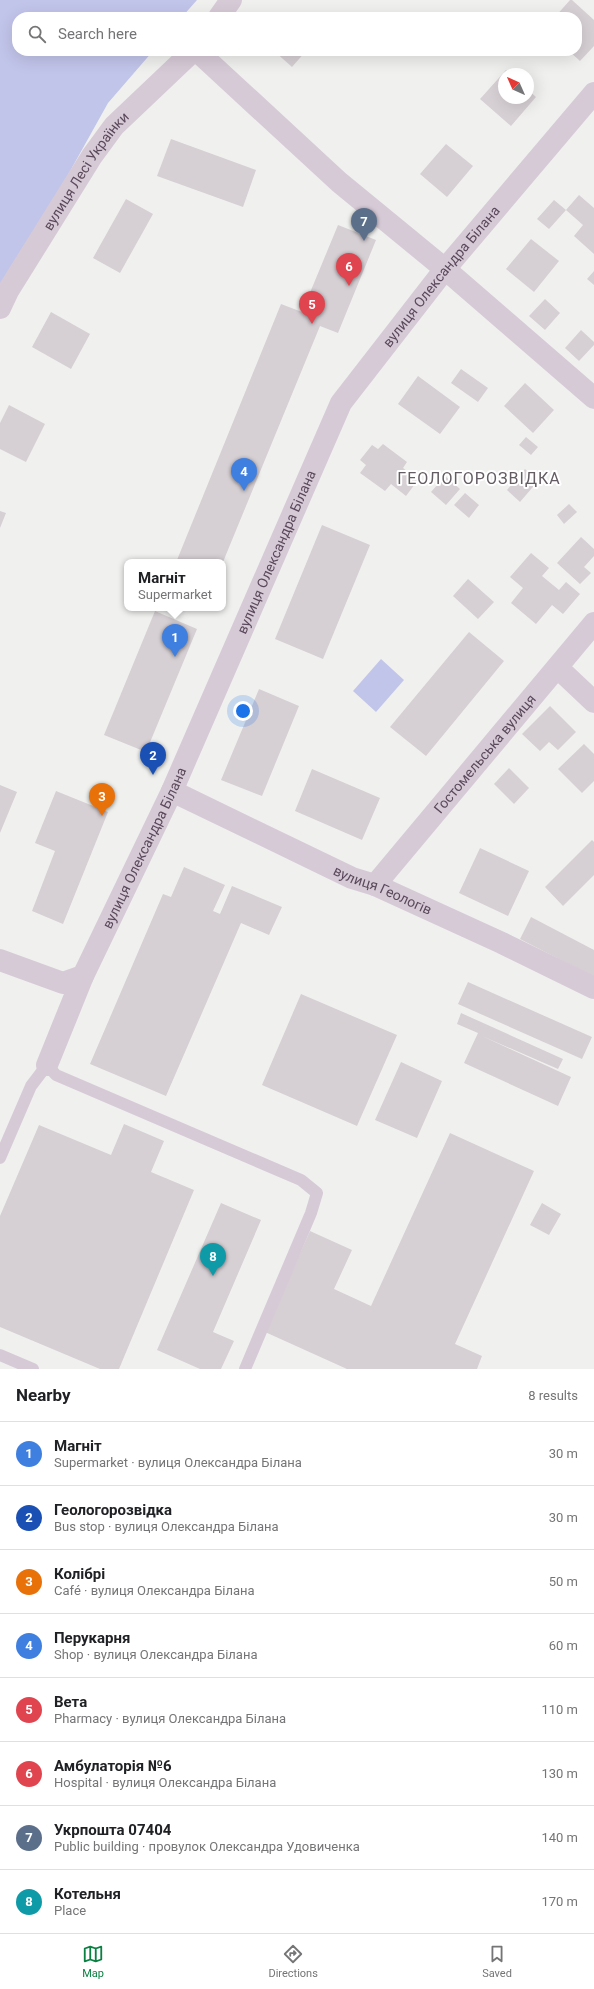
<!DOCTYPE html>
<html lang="en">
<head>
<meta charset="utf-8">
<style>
  :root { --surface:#fff; --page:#f2f2f2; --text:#202124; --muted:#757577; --line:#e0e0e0; --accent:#0b8043 }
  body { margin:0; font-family:Roboto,sans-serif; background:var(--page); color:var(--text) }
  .compass { position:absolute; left:498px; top:68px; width:36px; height:36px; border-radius:50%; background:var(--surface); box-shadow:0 4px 16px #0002; rotate:315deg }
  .you { position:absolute; left:243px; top:711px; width:14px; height:14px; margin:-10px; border:3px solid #fff; border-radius:50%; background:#1a73e8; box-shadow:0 0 0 6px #1a73e833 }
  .badge { display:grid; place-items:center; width:26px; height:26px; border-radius:50%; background:var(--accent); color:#fff; font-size:13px; font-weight:700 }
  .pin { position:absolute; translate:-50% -33px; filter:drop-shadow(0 1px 2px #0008) }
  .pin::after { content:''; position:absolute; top:21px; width:14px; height:12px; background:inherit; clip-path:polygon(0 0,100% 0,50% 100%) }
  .popup { position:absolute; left:124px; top:559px; width:102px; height:52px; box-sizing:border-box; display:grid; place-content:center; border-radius:8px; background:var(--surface); filter:drop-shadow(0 1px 3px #0005); font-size:13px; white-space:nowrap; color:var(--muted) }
  .popup b { font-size:15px; color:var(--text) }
  .popup::after { content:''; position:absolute; left:50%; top:100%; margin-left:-8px; border:8px solid transparent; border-top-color:var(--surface) }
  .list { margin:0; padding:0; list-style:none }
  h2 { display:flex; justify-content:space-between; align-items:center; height:52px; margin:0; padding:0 16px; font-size:17px }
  h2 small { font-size:13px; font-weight:400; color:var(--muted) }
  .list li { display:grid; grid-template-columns:26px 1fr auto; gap:12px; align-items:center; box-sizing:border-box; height:64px; padding:0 16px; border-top:1px solid var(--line) }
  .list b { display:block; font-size:15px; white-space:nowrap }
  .list p { margin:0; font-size:13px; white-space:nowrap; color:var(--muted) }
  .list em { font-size:13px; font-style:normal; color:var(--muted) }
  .icon { flex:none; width:22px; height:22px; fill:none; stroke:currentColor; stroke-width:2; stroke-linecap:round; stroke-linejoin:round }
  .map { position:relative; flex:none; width:594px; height:1369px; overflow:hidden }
  .search { position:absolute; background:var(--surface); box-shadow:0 4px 16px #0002; left:12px; right:12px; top:12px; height:44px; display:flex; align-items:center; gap:10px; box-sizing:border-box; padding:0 14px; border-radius:16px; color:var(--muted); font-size:15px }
  .sheet { height:564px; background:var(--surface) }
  nav { display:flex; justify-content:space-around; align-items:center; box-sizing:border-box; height:56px; border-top:1px solid var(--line); background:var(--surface); font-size:11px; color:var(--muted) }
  nav a { display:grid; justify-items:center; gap:2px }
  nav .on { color:var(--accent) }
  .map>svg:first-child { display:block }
</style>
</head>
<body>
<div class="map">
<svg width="594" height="1369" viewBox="0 0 594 1369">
  <rect width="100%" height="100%" fill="#f0f1ef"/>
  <g fill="#c2c5ea">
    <path d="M0,0H197L182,17H17V51H153L108,103L0,297Z"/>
    <path d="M381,659L404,680L376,712L353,691Z"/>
  </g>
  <g fill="#d6cfd4">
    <path d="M570,0H572L594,20V46L580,61L569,51H577V17H555Z"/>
    <path d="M274,51H306L292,67Z"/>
    <path d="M506,70L510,74H504V98H528V90L536,97L511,126L480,99Z"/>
    <path d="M171,139L256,170L243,207L157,176Z"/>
    <path d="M446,144L473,166L447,197L420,174Z"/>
    <path d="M579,195L594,208V254L574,236L583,225L566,210L549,229L537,219L554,200L566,210Z"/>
    <path d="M126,199L153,214L120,273L93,258Z"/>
    <path d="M338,225L376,240L338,333L320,326L223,562H183L177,560L281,304L302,312Z"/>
    <path d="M531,239L559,261L534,292L506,269Z"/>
    <path d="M594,271V285L587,279Z"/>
    <path d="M545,299L560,313L545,330L529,316Z"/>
    <path d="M51,312L90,334L71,369L32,347Z"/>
    <path d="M581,330L594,342V345L579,361L565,348Z"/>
    <path d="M461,369L488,388L478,402L451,383Z"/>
    <path d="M418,376L460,407L440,434L398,404Z"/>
    <path d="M525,383L554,410L533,433L504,406Z"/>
    <path d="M9,405L45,424L26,462L0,449V423Z"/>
    <path d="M526,437L538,447L531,455L519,445Z"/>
    <path d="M383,444L407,462L403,468L418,480L406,496L391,484L385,491L360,473L366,465L360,460L372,445L378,449Z"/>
    <path d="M525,469L538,481L520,502L507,490Z"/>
    <path d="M445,476L460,489L446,505L431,492Z"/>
    <path d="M465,493L479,505L469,518L454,505Z"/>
    <path d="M569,504L577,512L564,524L557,515Z"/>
    <path d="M0,511L6,513L0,528Z"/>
    <path d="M322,525L370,545L323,659L275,639Z"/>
    <path d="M581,537L594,549V556L584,567L591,573L580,584L557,563Z"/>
    <path d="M531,553L549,568L542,576L559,590L566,582L580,594L563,614L552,605L536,624L511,603L523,588L510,577Z"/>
    <path d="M468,579L494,602L478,619L453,596Z"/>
    <path d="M155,611L197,629L146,752L104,735Z"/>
    <path d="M469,632L504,661L426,756L390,727Z"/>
    <path d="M259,689L299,706L262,796L221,780Z"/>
    <path d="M550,706L576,732L558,750L549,742L540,751L522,734Z"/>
    <path d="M584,744L594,754V781L582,793L558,769Z"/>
    <path d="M509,768L529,788L514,804L494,784Z"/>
    <path d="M312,769L380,798L362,840L295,811Z"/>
    <path d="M0,785L17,792L0,833Z"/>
    <path d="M56,791L108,812L63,924L32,911L55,851L35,843Z"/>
    <path d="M592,840L594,842V875L563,906L545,887Z"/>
    <path d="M480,848L529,871L508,916L459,893Z"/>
    <path d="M184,867L225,885L213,911L220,914L232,886L282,907L269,935L241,923L166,1096L90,1064L163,894L171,897Z"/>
    <path d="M531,917L594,950V977L520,939Z"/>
    <path d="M468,982L592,1037L582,1059L458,1004Z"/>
    <path d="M301,994L397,1035L357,1126L262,1085Z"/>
    <path d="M461,1013L563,1059L558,1069L482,1036L571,1077L558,1106L464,1063L478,1033L457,1024Z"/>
    <path d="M401,1062L442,1081L417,1138L375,1120Z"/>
    <path d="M124,1124L164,1141L151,1172L194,1190L119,1369H100L0,1327V1216L39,1125L111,1155Z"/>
    <path d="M450,1133L534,1171L455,1344L482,1356L477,1369H347L265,1332L310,1231L352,1250L334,1289L371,1306Z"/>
    <path d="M221,1203L261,1220L213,1332L234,1341L221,1369H200L157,1350Z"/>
    <path d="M542,1203L561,1214L549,1235L530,1225Z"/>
  </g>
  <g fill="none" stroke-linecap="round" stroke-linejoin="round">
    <g stroke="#d7cad7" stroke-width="12">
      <path d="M0,1158L31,1086L47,1065L56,1075L301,1180L317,1193L311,1213L245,1369"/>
      <path d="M0,1355L33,1369"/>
    </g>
    <g stroke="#d7cad7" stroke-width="22">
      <path d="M219,17L231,0"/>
      <path d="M197,51L339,182L445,269L594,398"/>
      <path id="s1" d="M0,308L8,291L92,156L114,126L193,51"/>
      <path d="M558,668L594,702"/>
      <path id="s2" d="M172,791L352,878L375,885L502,943L594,988"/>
      <path id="s3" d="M375,885L594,623"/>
      <path d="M0,960L63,983L83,976"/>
      <path id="s4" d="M47,1065L83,976L172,791L341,403L445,269L594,93"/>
    </g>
  </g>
  <g text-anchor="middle" stroke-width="4" stroke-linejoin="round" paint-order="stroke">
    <g font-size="14" fill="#5a495a" stroke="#fff">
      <text dy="5" stroke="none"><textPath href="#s1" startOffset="162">вулиця Лесі Українки</textPath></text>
      <text dy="5" stroke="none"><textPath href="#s4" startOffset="886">вулиця Олександра Білана</textPath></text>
      <text dy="5" stroke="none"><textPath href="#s4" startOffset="562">вулиця Олександра Білана</textPath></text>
      <text dy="5" stroke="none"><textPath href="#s3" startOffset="171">Гостомельська вулиця</textPath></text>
      <text dy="5" stroke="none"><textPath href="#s4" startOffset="238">вулиця Олександра Білана</textPath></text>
      <text dy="5" stroke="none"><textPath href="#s2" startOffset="233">вулиця Геологів</textPath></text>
    </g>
    <g font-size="16" letter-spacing="1" fill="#635c62" stroke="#fff">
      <text x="479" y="484">ГЕОЛОГОРОЗВІДКА</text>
    </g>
  </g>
</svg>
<svg class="compass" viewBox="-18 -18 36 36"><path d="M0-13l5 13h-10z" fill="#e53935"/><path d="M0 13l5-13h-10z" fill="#757577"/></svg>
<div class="you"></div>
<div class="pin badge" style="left:175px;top:657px;background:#3f7fe0">1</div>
<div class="popup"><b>Магніт</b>Supermarket</div>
<div class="pin badge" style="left:153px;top:775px;background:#1a4fb4">2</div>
<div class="pin badge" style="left:102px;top:816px;background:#e8710a">3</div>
<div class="pin badge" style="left:244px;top:491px;background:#3f7fe0">4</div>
<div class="pin badge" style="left:312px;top:324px;background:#e0444e">5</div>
<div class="pin badge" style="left:349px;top:286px;background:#e0444e">6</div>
<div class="pin badge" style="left:364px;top:241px;background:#5c6f8a">7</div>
<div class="pin badge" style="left:213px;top:1276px;background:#0f9aa8">8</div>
<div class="search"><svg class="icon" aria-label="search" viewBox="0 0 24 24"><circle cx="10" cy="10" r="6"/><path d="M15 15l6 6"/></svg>Search here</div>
</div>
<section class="sheet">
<h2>Nearby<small>8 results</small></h2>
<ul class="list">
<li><span class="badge" style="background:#3f7fe0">1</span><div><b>Магніт</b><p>Supermarket · вулиця Олександра Білана</p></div><em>30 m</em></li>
<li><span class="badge" style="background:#1a4fb4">2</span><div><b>Геологорозвідка</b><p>Bus stop · вулиця Олександра Білана</p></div><em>30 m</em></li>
<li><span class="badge" style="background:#e8710a">3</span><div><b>Колібрі</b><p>Café · вулиця Олександра Білана</p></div><em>50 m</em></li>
<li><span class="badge" style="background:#3f7fe0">4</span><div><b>Перукарня</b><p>Shop · вулиця Олександра Білана</p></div><em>60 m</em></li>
<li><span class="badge" style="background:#e0444e">5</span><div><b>Вета</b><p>Pharmacy · вулиця Олександра Білана</p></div><em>110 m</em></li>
<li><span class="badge" style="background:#e0444e">6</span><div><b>Амбулаторія №6</b><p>Hospital · вулиця Олександра Білана</p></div><em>130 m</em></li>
<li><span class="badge" style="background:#5c6f8a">7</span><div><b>Укрпошта 07404</b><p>Public building · провулок Олександра Удовиченка</p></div><em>140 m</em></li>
<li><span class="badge" style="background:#0f9aa8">8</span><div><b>Котельня</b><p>Place</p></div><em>170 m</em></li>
</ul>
</section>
<nav>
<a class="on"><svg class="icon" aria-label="map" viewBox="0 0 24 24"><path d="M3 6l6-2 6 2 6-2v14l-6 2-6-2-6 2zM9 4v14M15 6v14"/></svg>Map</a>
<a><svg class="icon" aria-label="directions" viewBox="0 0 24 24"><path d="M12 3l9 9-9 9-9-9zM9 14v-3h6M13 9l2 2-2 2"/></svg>Directions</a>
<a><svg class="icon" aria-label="saved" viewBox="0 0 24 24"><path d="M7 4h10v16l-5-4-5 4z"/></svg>Saved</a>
</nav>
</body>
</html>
